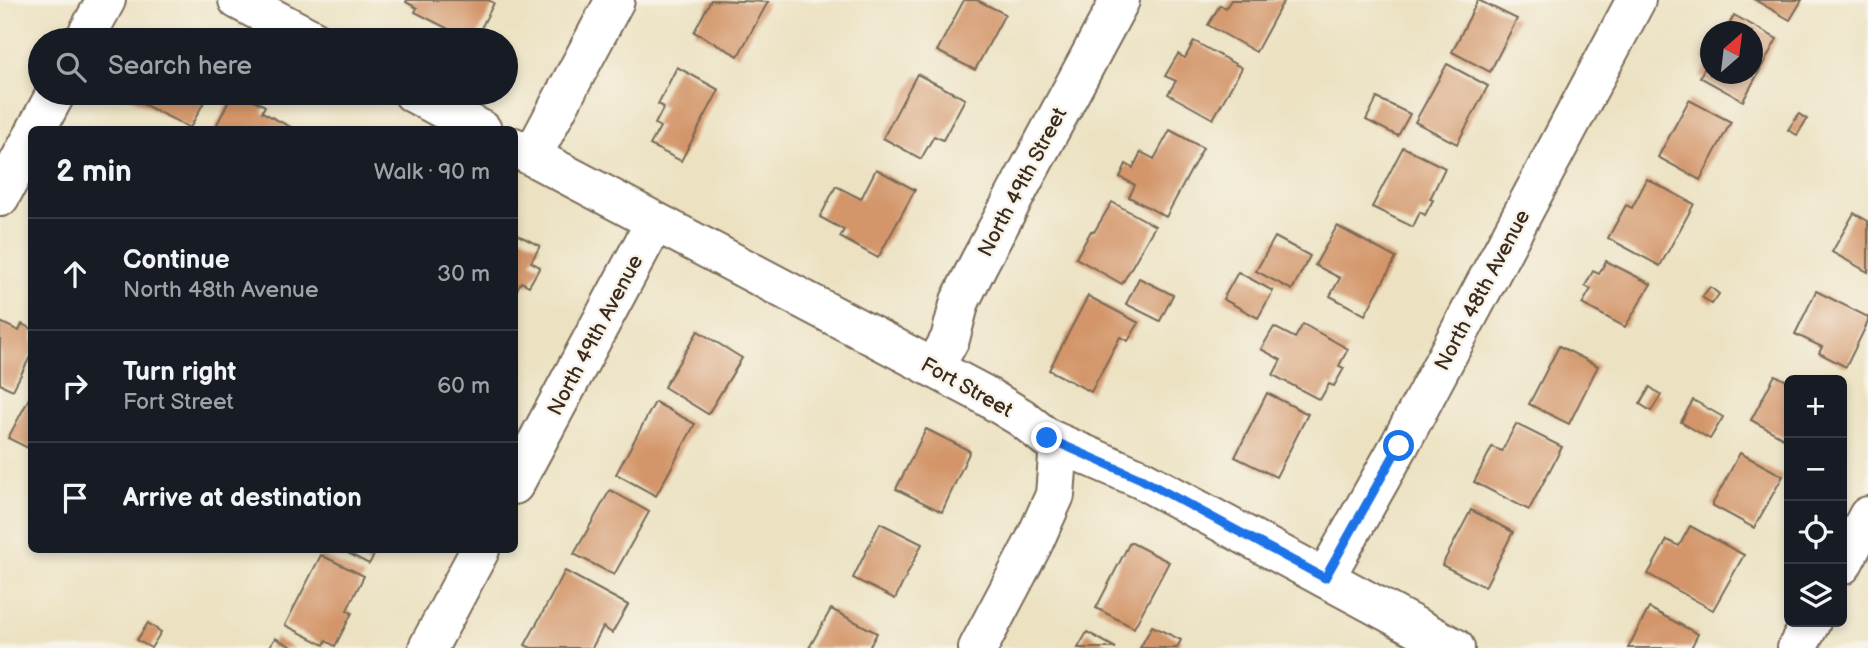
<!DOCTYPE html>
<html lang="en">
<head>
<meta charset="utf-8">
<style>
  :root { --surface:#171b24; --page:#242831; --text:#f1f3f6; --muted:#9ea1a6; --line:#363941 }
  body { margin:0; font-family:"Balsamiq Sans",sans-serif; background:var(--page); color:var(--text) }
  .controls { position:absolute; right:21px; bottom:21px; display:grid; overflow:hidden; border-radius:10px; box-shadow:0 4px 10px #0003 }
  .controls button { width:63px; height:63px; display:grid; place-items:center; padding:0; border:0; border-bottom:2px solid var(--line); background:var(--surface); color:var(--text); font:35px sans-serif }
  .compass { position:absolute; left:1700px; top:21px; width:63px; height:63px; border-radius:50%; background:var(--surface); box-shadow:0 4px 10px #0003; rotate:28deg }
  .stop { position:absolute; width:21px; height:21px; margin:-16px; border:5px solid #1a73e8; border-radius:50%; background:#fff }
  .stop.end { background:#1a73e8; border-color:#fff; box-shadow:0 2px 7px #0008 }
  .list { margin:0; padding:0; list-style:none }
  h2 { display:flex; justify-content:space-between; align-items:center; height:91px; margin:0; padding:0 28px; font-size:30px }
  h2 small { font-size:23px; font-weight:400; color:var(--muted) }
  .list li { display:grid; grid-template-columns:46px 1fr auto; gap:21px; align-items:center; box-sizing:border-box; height:112px; padding:0 28px; border-top:2px solid var(--line) }
  .list b { display:block; font-size:26px; white-space:nowrap }
  .list p { margin:0; font-size:23px; white-space:nowrap; color:var(--muted) }
  .list em { font-size:23px; font-style:normal; color:var(--muted) }
  .icon { flex:none; width:38px; height:38px; fill:none; stroke:currentColor; stroke-width:2; stroke-linecap:round; stroke-linejoin:round }
  .map { position:relative; flex:none; width:1868px; height:648px; overflow:hidden }
  .search { position:absolute; background:var(--surface); box-shadow:0 4px 10px #0003; left:28px; top:28px; width:490px; height:77px; display:flex; align-items:center; gap:18px; box-sizing:border-box; padding:0 24px; border-radius:38px; color:var(--muted); font-size:26px }
  .panel { position:absolute; background:var(--surface); box-shadow:0 4px 10px #0003; left:28px; top:126px; width:490px; height:427px; border-radius:10px }
  .map>svg:first-child { display:block }
</style>
</head>
<body>
<div class="map">
<svg width="1868" height="648" viewBox="0 0 1868 648">
  <rect width="100%" height="100%" fill="#f7f3e8"/>
  <filter id="ink" filterUnits="userSpaceOnUse"><feTurbulence type="fractalNoise" baseFrequency=".0143" numOctaves="2"/><feDisplacementMap in="SourceGraphic" scale="14" xChannelSelector="R" yChannelSelector="G"/><feConvolveMatrix kernelMatrix="1 2 1 2 8 2 1 2 1" color-interpolation-filters="sRGB"/></filter>
  <filter id="wash" filterUnits="userSpaceOnUse"><feTurbulence type="fractalNoise" baseFrequency=".00686" numOctaves="4" result="noise"/><feDisplacementMap in="SourceGraphic" scale="28" xChannelSelector="R" yChannelSelector="G"/><feGaussianBlur stdDeviation="1.57" result="paint"/><feColorMatrix in="noise" values="0 0 0 0 0 0 0 0 0 0 0 0 0 0 0 0 0 1.4 0 .05"/><feComposite in="paint" operator="in"/></filter>
  <g filter="url(#wash)">
    <rect width="100%" height="100%" fill="#ece2c2"/>
    <g id="blocks">
      <g fill="#d39569">
        <path d="M407,0H488L494,3L475,40H470L415,12L417,8L406,2Z"/>
        <path d="M711,0L768,2L738,56L694,32Z"/>
        <path d="M964,0H977L1005,14L975,70L937,51Z"/>
        <path d="M1231,0H1284L1256,52L1208,25L1220,5L1226,8Z"/>
        <path d="M1478,0L1517,19L1490,72L1452,52Z"/>
        <path d="M1755,0H1802L1790,20Z"/>
        <path d="M1734,15L1777,39L1743,101L1700,77L1708,61L1703,58L1710,45V74H1752V32H1725Z"/>
        <path d="M1194,41L1242,68L1213,119L1168,94L1176,81L1165,76L1178,54L1185,58Z"/>
        <path d="M1447,64L1488,86L1457,144L1415,122Z"/>
        <path d="M677,67L719,90L681,161L650,145L660,127L655,124L664,107L658,104Z"/>
        <path d="M917,74L965,99L943,140L934,136L921,159L883,138Z"/>
        <path d="M128,93H209L190,128L127,96Z"/>
        <path d="M233,93H240L265,106L262,112L296,130H214Z"/>
        <path d="M1377,98L1410,114L1398,136L1366,120Z"/>
        <path d="M1689,100L1731,122L1700,180L1658,157Z"/>
        <path d="M1799,114L1807,119L1797,135L1788,130Z"/>
        <path d="M1170,130L1203,148L1166,217L1129,197L1135,185L1120,177L1126,164L1133,168L1141,152L1154,159Z"/>
        <path d="M1403,147L1445,168L1430,199L1433,200L1425,215L1420,212L1413,227L1372,207Z"/>
        <path d="M876,169L915,190L878,258L840,237L844,230L820,217L836,186L861,199Z"/>
        <path d="M1647,179L1694,204L1660,266L1608,238L1626,205L1632,208Z"/>
        <path d="M1112,202L1155,226L1122,284L1076,258L1091,231L1094,232Z"/>
        <path d="M1854,213L1868,221V272L1832,252Z"/>
        <path d="M1337,226L1396,258L1365,315L1330,296L1340,278L1315,265Z"/>
        <path d="M514,233L540,246L531,262L540,267L529,286L521,282L514,295Z"/>
        <path d="M1275,237L1310,256L1292,290L1256,271Z"/>
        <path d="M1606,261L1651,284L1625,327L1582,304L1591,289L1585,286L1593,271L1599,274Z"/>
        <path d="M1238,272L1273,291L1258,318L1223,299Z"/>
        <path d="M1139,278L1173,295L1160,321L1126,304Z"/>
        <path d="M1710,287L1719,294L1712,304L1702,297Z"/>
        <path d="M1816,291L1868,317V322L1846,367L1819,353L1822,347L1795,334Z"/>
        <path d="M1088,296L1139,323L1128,341L1120,337L1091,392L1049,370Z"/>
        <path d="M0,322L19,331L22,324L32,329V353L13,390L0,384Z"/>
        <path d="M1303,324L1348,349L1339,366L1344,368L1334,386L1329,384L1320,400L1273,375L1281,360L1261,349L1274,327L1295,338Z"/>
        <path d="M698,331L742,358L708,414L664,387Z"/>
        <path d="M1559,346L1598,366L1569,424L1529,404Z"/>
        <path d="M1775,375L1789,382V441L1751,420Z"/>
        <path d="M1650,387L1661,395L1651,411L1640,404Z"/>
        <path d="M32,393V450L8,438Z"/>
        <path d="M1267,393L1308,414L1276,477L1235,457Z"/>
        <path d="M1693,400L1723,417L1710,439L1681,422Z"/>
        <path d="M655,402L695,424L656,496L616,474Z"/>
        <path d="M1516,424L1562,447L1529,510L1474,482L1492,447L1502,451Z"/>
        <path d="M926,429L970,451L942,512L896,489Z"/>
        <path d="M1740,453L1783,476L1754,528L1712,505Z"/>
        <path d="M610,490L649,512L614,575L574,554Z"/>
        <path d="M1471,510L1513,532L1485,587L1442,565Z"/>
        <path d="M880,523L922,544L895,599L853,578Z"/>
        <path d="M1690,526L1744,555L1713,610L1648,574L1667,540L1679,546Z"/>
        <path d="M1130,542L1169,562L1134,628L1096,608Z"/>
        <path d="M342,550H377L369,564Z"/>
        <path d="M321,555L364,576L347,610L352,613L335,646L326,641L324,645L285,625Z"/>
        <path d="M565,571L628,605L612,633L603,627L592,648H531L525,645Z"/>
        <path d="M1649,608L1698,634L1691,648H1628Z"/>
        <path d="M831,609L877,633L869,648H809Z"/>
        <path d="M148,623L161,632L151,648L137,640Z"/>
        <path d="M1152,626L1181,640L1177,648H1140Z"/>
        <path d="M1087,632L1116,648H1078Z"/>
        <path d="M275,638L294,648H269Z"/>
      </g>
    </g>
  </g>
  <g filter="url(#ink)">
    <use href="#blocks" fill-opacity="0" stroke="#796a57" stroke-width="2"/>
    <g fill="none" stroke-linecap="round" stroke-linejoin="round">
      <defs>
        <g id="minor">
          <path d="M238,0L314,40"/>
          <path d="M84,40L106,0"/>
          <path d="M413,93L482,130"/>
          <path d="M36,130L56,93"/>
          <path d="M514,147L981,393L1022,418L1047,438L1141,479L1455,648"/>
          <path d="M532,156L615,0"/>
          <path d="M0,197L32,138"/>
          <path d="M934,368L950,339L960,301L979,263L1120,0"/>
          <path d="M514,485L655,222"/>
          <path d="M1842,565L1868,516"/>
          <path d="M1325,578L1399,446L1636,0"/>
          <path d="M428,648L480,550"/>
          <path d="M978,648L1033,544L1055,495L1059,444"/>
          <path d="M1797,648L1811,622"/>
        </g>
      </defs>
      <use href="#minor" stroke="#796a57" stroke-width="42"/>
      <use href="#minor" stroke="#fff" stroke-width="38"/>
    </g>
  </g>
  <g fill="none" stroke-linecap="round" stroke-linejoin="round" filter="url(#ink)">
    <path stroke="#1a73e8" stroke-width="9" d="M1047,438L1141,479L1325,578L1399,446"/>
  </g>
  <g text-anchor="middle" stroke-width="5" stroke-linejoin="round" paint-order="stroke">
    <g font-size="21" fill="#3b2a1e" stroke="#f7f3e8">
      <text transform="translate(1022 182) rotate(-62)" y="7">North 49th Street</text>
      <text transform="translate(1482 290) rotate(-62)" y="7">North 48th Avenue</text>
      <text transform="translate(595 335) rotate(-62)" y="7">North 49th Avenue</text>
      <text transform="translate(967 387) rotate(29)" y="7">Fort Street</text>
    </g>
  </g>
</svg>
<div class="controls">
<button>+</button>
<button>−</button>
<button><svg class="icon" aria-label="locate" viewBox="0 0 24 24"><circle cx="12" cy="12" r="6"/><path d="M12 2v4M12 18v4M2 12h4M18 12h4"/></svg></button>
<button><svg class="icon" aria-label="layers" viewBox="0 0 24 24"><path d="M12 4l9 5-9 5-9-5zM3 14l9 5 9-5"/></svg></button>
</div>
<svg class="compass" viewBox="-18 -18 36 36"><path d="M0-13l5 13h-10z" fill="#e53935"/><path d="M0 13l5-13h-10z" fill="#9ea1a6"/></svg>
<div class="stop" style="left:1399px;top:446px"></div>
<div class="stop end" style="left:1047px;top:438px"></div>
<div class="search"><svg class="icon" aria-label="search" viewBox="0 0 24 24"><circle cx="10" cy="10" r="6"/><path d="M15 15l6 6"/></svg>Search here</div>
<section class="panel">
<h2>2 min<small>Walk · 90 m</small></h2>
<ul class="list">
<li><svg class="icon" aria-label="ahead" viewBox="0 0 24 24"><path d="M12 20V5M6 11l6-6 6 6"/></svg><div><b>Continue</b><p>North 48th Avenue</p></div><em>30 m</em></li>
<li><svg class="icon" aria-label="right" viewBox="0 0 24 24"><path d="M7 20v-9h11M14 6l5 5-5 5"/></svg><div><b>Turn right</b><p>Fort Street</p></div><em>60 m</em></li>
<li><svg class="icon" aria-label="arrive" viewBox="0 0 24 24"><path d="M6 21V4h12l-3 4 3 4H6"/></svg><div><b>Arrive at destination</b></div></li>
</ul>
</section>
</div>
</body>
</html>
